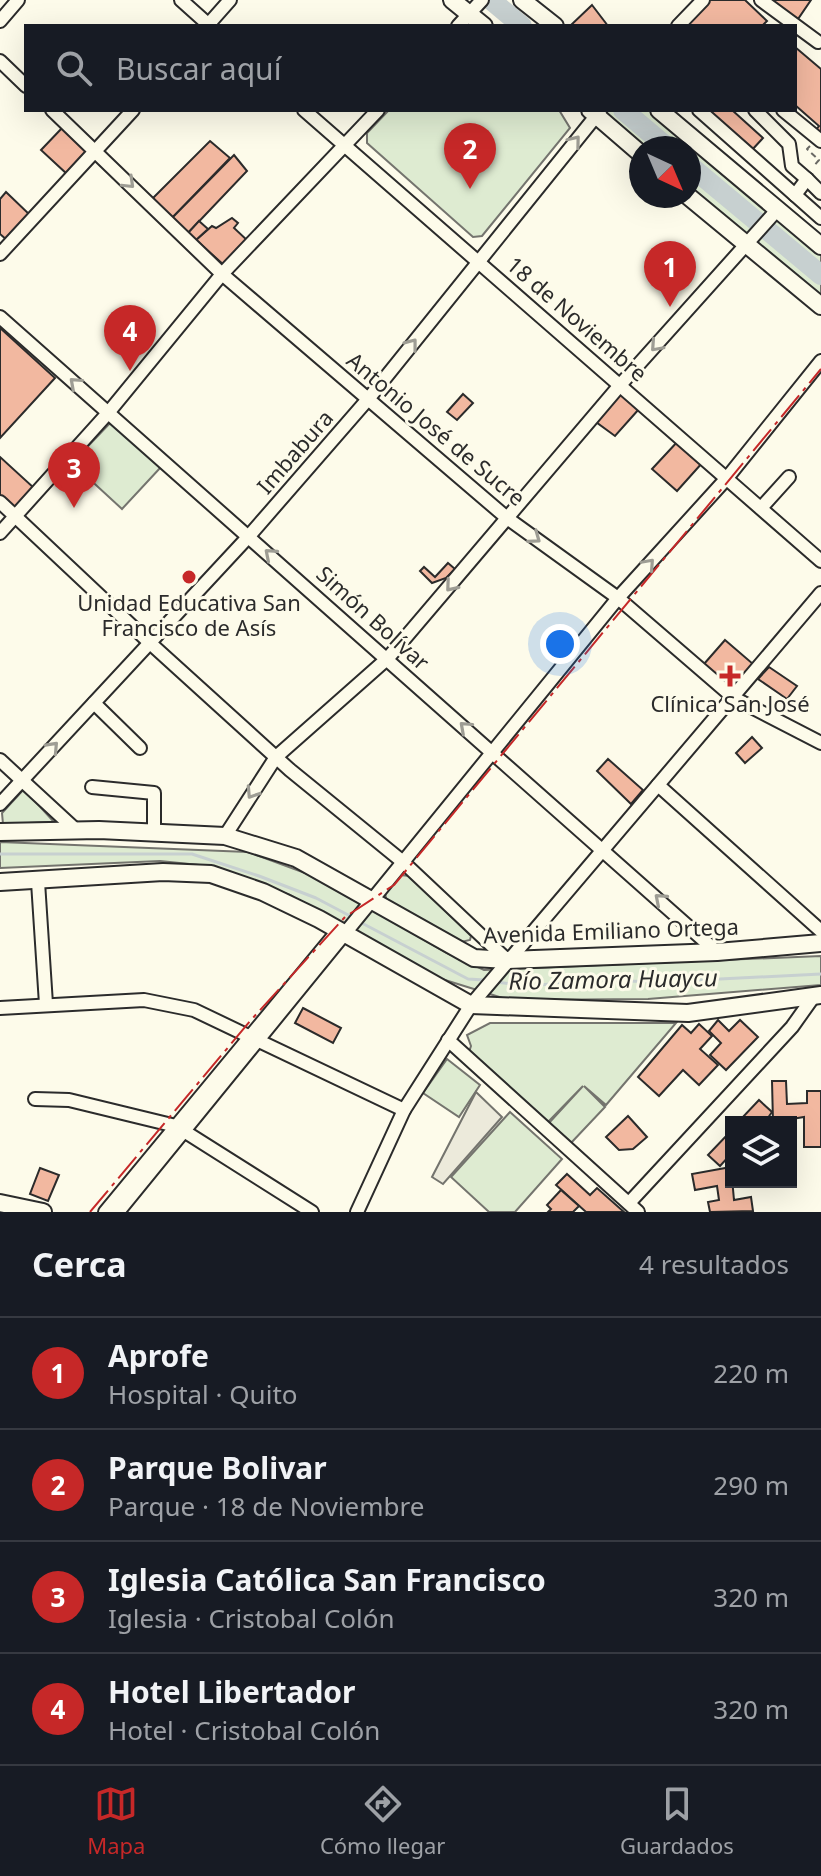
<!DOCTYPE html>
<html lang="es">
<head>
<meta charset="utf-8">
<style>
  :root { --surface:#171b24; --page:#242831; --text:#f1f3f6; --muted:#9ea1a6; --line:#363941; --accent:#c62828 }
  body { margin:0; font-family:"Noto Sans",sans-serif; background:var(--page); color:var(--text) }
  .controls { position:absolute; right:24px; bottom:24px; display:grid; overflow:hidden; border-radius:0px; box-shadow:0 8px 32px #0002 }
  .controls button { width:72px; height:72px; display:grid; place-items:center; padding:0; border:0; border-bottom:2px solid var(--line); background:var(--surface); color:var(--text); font:40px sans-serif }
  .compass { position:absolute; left:629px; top:136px; width:72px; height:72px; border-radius:50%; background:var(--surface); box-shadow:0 8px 32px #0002; rotate:136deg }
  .you { position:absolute; left:560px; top:644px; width:28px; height:28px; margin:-20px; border:6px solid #fff; border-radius:50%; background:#1a73e8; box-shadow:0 0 0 12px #1a73e833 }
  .badge { display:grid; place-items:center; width:52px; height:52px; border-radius:50%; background:var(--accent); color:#fff; font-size:26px; font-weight:700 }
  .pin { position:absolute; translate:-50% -66px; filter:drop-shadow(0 2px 4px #0008) }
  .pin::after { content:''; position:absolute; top:42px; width:28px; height:24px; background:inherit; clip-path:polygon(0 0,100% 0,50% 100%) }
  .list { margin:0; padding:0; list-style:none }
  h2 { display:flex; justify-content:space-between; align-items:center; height:104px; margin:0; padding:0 32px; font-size:34px }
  h2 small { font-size:26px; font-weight:400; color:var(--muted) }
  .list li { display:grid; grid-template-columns:52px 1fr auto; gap:24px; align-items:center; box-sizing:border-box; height:112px; padding:0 32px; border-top:2px solid var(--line) }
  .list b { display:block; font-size:30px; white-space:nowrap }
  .list p { margin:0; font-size:26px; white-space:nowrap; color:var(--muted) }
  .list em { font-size:26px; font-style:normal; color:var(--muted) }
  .icon { flex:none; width:44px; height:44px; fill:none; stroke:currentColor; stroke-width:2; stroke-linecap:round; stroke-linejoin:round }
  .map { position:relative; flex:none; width:821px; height:1212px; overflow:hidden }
  .search { position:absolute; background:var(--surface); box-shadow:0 8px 32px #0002; left:24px; right:24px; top:24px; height:88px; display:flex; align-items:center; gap:20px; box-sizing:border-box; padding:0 28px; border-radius:0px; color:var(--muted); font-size:30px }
  .sheet { height:552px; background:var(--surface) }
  nav { display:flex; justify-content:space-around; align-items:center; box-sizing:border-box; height:112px; border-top:2px solid var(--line); background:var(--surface); font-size:22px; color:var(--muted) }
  nav a { display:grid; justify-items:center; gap:4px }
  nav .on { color:var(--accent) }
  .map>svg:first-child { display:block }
</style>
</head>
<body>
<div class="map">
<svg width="821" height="1212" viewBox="0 0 821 1212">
  <rect width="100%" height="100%" fill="#fdfbea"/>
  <g fill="#deebd1" stroke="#74746e" stroke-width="2">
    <path d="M389,110H559L570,128L482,236L473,237L367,143V133Z"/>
    <path d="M601,110H659L821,247V305L689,196V148H641Z"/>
    <path d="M112,421L161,467L122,509L72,463Z"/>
    <path d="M24,789L54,822L3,824L2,813Z"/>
    <path d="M0,842L248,852L316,877L447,953L484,970L821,956V985L648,999L509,1000L429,975L290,895L209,866L160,861L0,868Z"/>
    <path d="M400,875L410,876L471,936L470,940L461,942L387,903L385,893Z"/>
    <path d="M490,1023H676L606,1105L584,1086L605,1107L570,1144L548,1124L583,1086L548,1122L469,1052L471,1046L467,1035Z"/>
    <path d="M447,1059L480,1085L459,1117L423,1093Z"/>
    <path d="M510,1112L562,1159L515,1212H489L451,1177Z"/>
  </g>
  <path fill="#eceadb" stroke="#74746e" stroke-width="2" d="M476,1092L502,1117L443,1184L432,1177Z"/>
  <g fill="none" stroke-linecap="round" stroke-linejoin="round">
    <g stroke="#c7d0d0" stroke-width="3">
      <path d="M0,854H192L259,876L316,898L352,917"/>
      <path d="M358,921L468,979L484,980"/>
      <path d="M496,982L529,986L592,980L661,982L821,974"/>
    </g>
    <g stroke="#c7d0d0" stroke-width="20">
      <path d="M491,0L522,26"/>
      <path d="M623,110L668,148"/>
      <path d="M689,165L821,275"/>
    </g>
  </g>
  <g fill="#f2b8a0" stroke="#2b2b2b" stroke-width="2">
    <path d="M704,0H745L767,21L762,26H680Z"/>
    <path d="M770,0H811L798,19Z"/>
    <path d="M592,5L608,26H570Z"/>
    <path d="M795,47L821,69V135L815,131L819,126L795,105Z"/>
    <path d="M704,110H732L763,138L751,151Z"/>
    <path d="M63,127L89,152L67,174L41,150Z"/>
    <path d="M210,141L230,158L172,218L152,199Z"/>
    <path d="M234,155L247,171L188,233L172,218Z"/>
    <path d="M6,192L31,216L8,241L0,234V199Z"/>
    <path d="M232,218L238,223L234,228L249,242L225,266L196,240L212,226L216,228Z"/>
    <path d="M199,221L208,229L196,240L188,233Z"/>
    <path d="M0,328L55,378L0,438Z"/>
    <path d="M621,393L639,409L615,436L596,422Z"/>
    <path d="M463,394L473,403L457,420L447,412Z"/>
    <path d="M679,440L703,462L677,491L652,469Z"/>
    <path d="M0,457L34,488L15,509L0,496Z"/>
    <path d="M448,563L455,569L446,578L432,583L420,571L424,567L435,577Z"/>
    <path d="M725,640L753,664L732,688L704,664Z"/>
    <path d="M769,667L797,686L787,699L758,679Z"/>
    <path d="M752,737L762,748L745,763L736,753Z"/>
    <path d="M608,759L643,790L631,804L597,771Z"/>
    <path d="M303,1008L341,1028L333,1043L295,1023Z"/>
    <path d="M718,1020L729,1031L740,1020L758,1037L726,1070L710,1055L721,1043L709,1031Z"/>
    <path d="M699,1024L712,1036L700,1049L718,1065L699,1085L683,1070L659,1096L638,1077L682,1025L691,1033Z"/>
    <path d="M772,1081H786L787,1104L807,1103V1091H821V1147H804V1117L773,1122Z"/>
    <path d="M759,1100L772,1112L765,1122H743L740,1120Z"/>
    <path d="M628,1116L647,1137L633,1149L619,1150L606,1137Z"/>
    <path d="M729,1133L731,1154L720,1166L708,1155Z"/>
    <path d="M731,1167L734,1200L751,1197L753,1211L710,1212L708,1202L719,1200L717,1186L695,1190L692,1174Z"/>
    <path d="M40,1168L59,1175L48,1201L30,1194Z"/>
    <path d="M567,1174L590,1195L597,1188L624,1212H586L556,1185Z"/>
    <path d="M561,1190L579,1206L573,1212H548L551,1209L547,1205Z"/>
  </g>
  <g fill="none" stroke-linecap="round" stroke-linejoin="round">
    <defs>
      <g id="minor">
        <path d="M181,0L210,26"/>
        <path d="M761,0L818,42"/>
        <path d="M0,21L18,0"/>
        <path d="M207,26L230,0"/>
        <path d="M458,26L482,0"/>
        <path d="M678,26L703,0"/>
        <path d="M0,61L26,86"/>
        <path d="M52,110L222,274L507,518L618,598L734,698L821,743"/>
        <path d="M304,110L821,561"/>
        <path d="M699,110L821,218"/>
        <path d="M755,110L789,144L792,166L807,179L795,195"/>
        <path d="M783,110L821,141"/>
        <path d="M807,179L821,193"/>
        <path d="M0,254L133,110"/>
        <path d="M0,317L717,952"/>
        <path d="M0,502L150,643L290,770L403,862L507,960"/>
        <path d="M761,508L789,477"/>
        <path d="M0,533L108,413L222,274L378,110"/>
        <path d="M94,703L140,748"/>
        <path d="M0,760L77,831"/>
        <path d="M658,785L821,931"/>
        <path d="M92,787L154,793V832"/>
        <path d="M0,804L249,536L369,398L600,111"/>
        <path d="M225,836L276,757L388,658L621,384L777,210"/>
        <path d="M38,882L46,1004"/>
        <path d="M0,1008L144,1000L194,1010L404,1110"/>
        <path d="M448,1040L638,1212"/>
        <path d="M35,1099L69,1100L176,1126L312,1212"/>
        <path d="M629,1203L792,1027L814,996"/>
        <path d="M105,1212L335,934"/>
        <path d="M118,1212L618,598L727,478L821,361"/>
        <path d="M357,1212L404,1110L471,1005L821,593"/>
      </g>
      <g id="major">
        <path d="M452,0L484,26"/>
        <path d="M522,0L555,26"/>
        <path d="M590,110L641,154"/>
        <path d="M659,110L821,246"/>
        <path d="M688,196L821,306"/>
        <path d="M0,832L99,830L225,836L296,858L474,958L507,960L717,952L821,943"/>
        <path d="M0,882L163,872L211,874L263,892L319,919L471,1005L688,1013L821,995"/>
        <path d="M0,1203L43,1212"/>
      </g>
    </defs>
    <use href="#minor" stroke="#2b2b2b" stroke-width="16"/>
    <use href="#major" stroke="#2b2b2b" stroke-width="20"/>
    <path stroke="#6a6964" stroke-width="2" stroke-dasharray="6 4" stroke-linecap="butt" d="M810,146L807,149L819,160L813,167"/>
    <use href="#minor" stroke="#fdfbea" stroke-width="12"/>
    <use href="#major" stroke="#fdfbea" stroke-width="16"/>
    <path stroke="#c62828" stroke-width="2" stroke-dasharray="28 6 4 6" stroke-linecap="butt" d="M90,1212L251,1020L345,917L394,885L821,369"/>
  </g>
  <defs><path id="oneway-chevron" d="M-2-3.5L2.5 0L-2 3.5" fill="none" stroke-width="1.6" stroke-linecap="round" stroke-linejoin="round" transform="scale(2)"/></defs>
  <g stroke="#9e9d94">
    <use href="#oneway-chevron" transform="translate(575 141) rotate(-51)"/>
    <use href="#oneway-chevron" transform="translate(129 183) rotate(44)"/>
    <use href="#oneway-chevron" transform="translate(412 344) rotate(-52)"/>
    <use href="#oneway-chevron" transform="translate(656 346) rotate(132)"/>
    <use href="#oneway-chevron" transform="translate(75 383) rotate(-138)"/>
    <use href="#oneway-chevron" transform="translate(535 538) rotate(36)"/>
    <use href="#oneway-chevron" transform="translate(270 554) rotate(-139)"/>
    <use href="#oneway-chevron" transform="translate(649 564) rotate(-48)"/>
    <use href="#oneway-chevron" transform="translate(451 586) rotate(130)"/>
    <use href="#oneway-chevron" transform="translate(465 727) rotate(-138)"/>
    <use href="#oneway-chevron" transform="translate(53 747) rotate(-47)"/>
    <use href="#oneway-chevron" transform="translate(252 793) rotate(123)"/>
    <use href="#oneway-chevron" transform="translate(660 899) rotate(-139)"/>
  </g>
  <g fill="#c62828" stroke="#fdfbea" stroke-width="3">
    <circle cx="189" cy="577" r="8"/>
    <path d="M726 664h8v8h8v8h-8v8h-8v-8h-8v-8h8z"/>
  </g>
  <g text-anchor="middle" stroke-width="6" stroke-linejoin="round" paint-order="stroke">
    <g font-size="22" fill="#2b2b2b" stroke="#fdfbea">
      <text transform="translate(577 319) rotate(41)" y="8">18 de Noviembre</text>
      <text transform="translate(436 429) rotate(40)" y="8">Antonio José de Sucre</text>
      <text transform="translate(295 452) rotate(-49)" y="8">Imbabura</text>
      <text transform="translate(373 618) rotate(42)" y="8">Simón Bolívar</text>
      <text transform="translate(611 931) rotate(-2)" y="8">Avenida Emiliano Ortega</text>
    </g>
    <g font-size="22" fill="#2b2b2b" stroke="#fdfbea">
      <text x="189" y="611">Unidad Educativa San<tspan x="189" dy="25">Francisco de Asís</tspan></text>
      <text x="730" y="712">Clínica San José</text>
    </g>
    <g font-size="24" font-style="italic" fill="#2b2b2b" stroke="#fdfbea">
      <text transform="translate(613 980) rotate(-1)" y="8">Río Zamora Huaycu</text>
    </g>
  </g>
</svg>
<div class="controls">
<button><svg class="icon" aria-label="layers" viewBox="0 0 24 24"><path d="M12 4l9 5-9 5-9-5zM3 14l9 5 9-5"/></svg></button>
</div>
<svg class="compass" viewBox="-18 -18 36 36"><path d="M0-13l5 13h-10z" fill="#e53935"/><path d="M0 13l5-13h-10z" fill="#9ea1a6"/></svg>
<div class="you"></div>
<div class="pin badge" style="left:670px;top:307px">1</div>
<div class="pin badge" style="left:470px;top:189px">2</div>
<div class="pin badge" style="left:74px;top:508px">3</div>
<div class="pin badge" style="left:130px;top:371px">4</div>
<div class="search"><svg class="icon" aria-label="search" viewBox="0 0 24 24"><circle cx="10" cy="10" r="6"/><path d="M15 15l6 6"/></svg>Buscar aquí</div>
</div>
<section class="sheet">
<h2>Cerca<small>4 resultados</small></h2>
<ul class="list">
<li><span class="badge">1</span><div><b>Aprofe</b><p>Hospital · Quito</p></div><em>220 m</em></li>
<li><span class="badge">2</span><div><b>Parque Bolivar</b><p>Parque · 18 de Noviembre</p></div><em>290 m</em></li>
<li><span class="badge">3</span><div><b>Iglesia Católica San Francisco</b><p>Iglesia · Cristobal Colón</p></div><em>320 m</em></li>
<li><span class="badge">4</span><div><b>Hotel Libertador</b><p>Hotel · Cristobal Colón</p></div><em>320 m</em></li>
</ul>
</section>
<nav>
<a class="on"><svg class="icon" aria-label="map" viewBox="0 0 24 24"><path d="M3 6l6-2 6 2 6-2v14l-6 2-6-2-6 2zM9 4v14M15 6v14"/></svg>Mapa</a>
<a><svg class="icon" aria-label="directions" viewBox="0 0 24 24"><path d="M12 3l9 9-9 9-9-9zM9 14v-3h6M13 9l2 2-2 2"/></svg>Cómo llegar</a>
<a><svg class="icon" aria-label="saved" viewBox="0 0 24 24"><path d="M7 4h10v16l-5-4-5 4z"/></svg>Guardados</a>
</nav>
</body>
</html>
